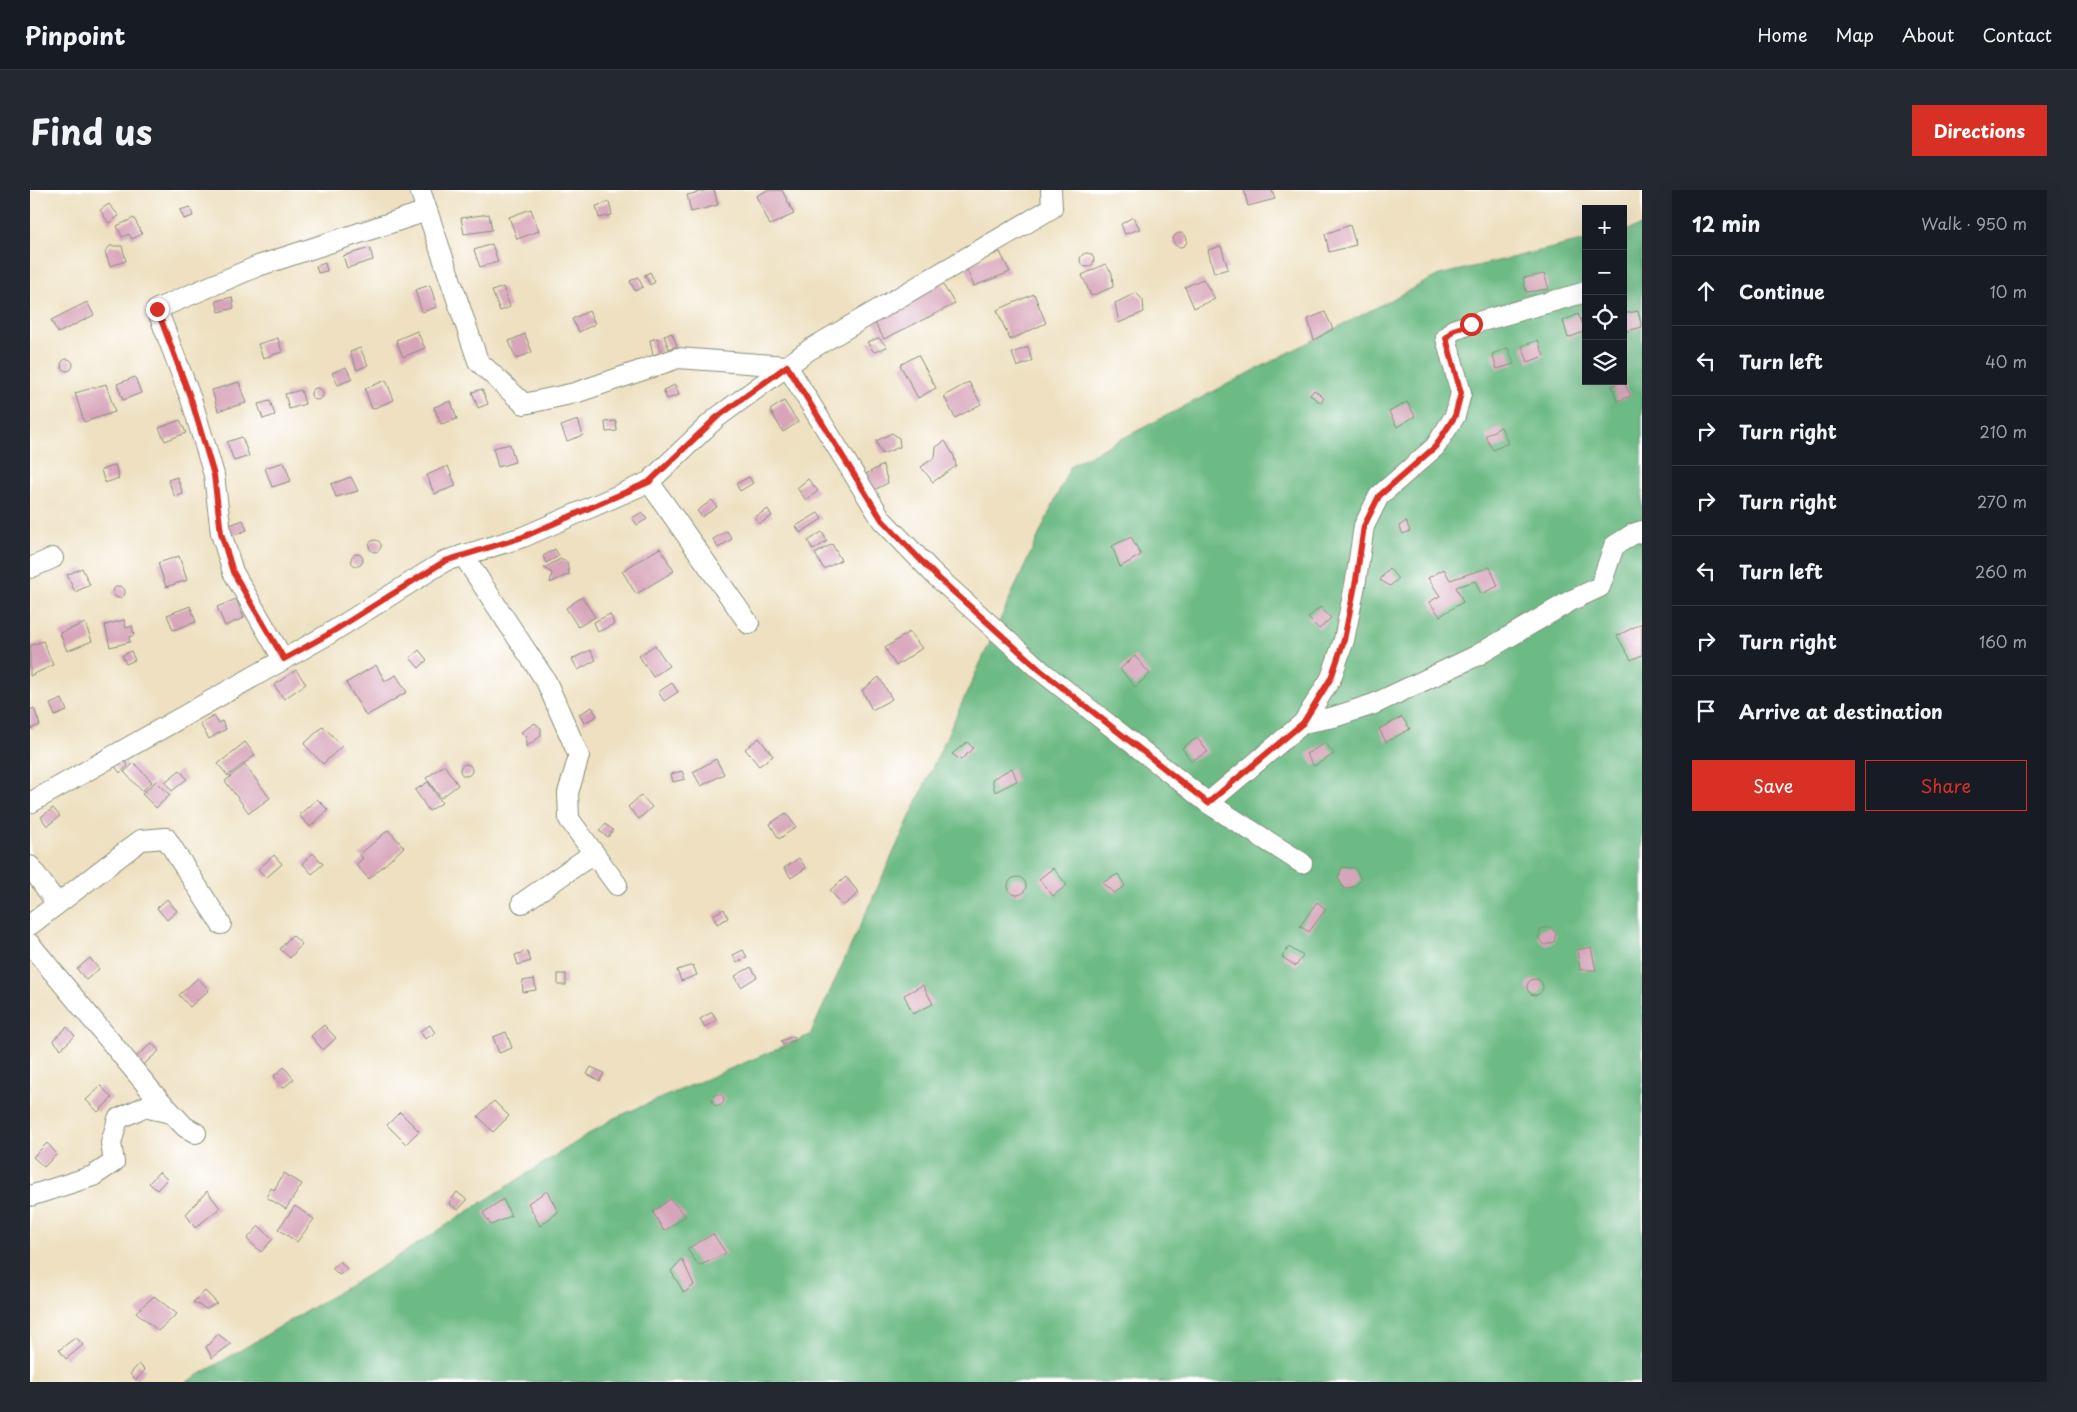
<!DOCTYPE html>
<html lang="en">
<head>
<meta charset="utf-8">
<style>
  :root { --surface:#171b24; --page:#242831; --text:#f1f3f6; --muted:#9ea1a6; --line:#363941; --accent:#d93025 }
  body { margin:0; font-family:"Playpen Sans",sans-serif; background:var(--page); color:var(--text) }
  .controls { position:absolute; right:15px; top:15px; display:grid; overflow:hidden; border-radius:0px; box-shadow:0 5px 20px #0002 }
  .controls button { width:45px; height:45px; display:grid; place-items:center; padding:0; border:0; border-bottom:1px solid var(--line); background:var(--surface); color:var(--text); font:25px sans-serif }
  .stop { position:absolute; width:15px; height:15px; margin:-11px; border:4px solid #d93025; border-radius:50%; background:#fff }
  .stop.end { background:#d93025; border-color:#fff; box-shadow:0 1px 5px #0008 }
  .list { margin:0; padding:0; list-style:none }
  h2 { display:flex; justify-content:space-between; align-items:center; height:65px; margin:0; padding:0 20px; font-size:21px }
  h2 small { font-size:16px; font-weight:400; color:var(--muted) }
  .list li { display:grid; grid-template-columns:32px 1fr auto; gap:15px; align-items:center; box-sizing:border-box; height:70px; padding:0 20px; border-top:1px solid var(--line) }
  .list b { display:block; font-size:19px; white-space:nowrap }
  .list em { font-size:16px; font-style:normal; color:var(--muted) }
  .actions { display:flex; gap:10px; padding:15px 20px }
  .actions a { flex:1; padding:11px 0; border:1px solid var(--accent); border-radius:0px; text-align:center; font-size:18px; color:var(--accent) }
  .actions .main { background:var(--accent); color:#fff }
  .icon { flex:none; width:28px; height:28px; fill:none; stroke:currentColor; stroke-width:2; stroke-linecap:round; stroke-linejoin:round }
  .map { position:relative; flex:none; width:1612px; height:1192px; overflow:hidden; border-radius:0px }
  header { display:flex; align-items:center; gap:30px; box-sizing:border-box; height:70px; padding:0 25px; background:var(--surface); border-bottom:1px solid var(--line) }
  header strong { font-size:24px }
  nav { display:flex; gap:28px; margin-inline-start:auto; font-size:18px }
  .intro { display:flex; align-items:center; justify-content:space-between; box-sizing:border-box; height:120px; padding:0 30px }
  h1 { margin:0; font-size:35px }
  .button { padding:12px 22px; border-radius:0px; background:var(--accent); color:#fff; font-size:18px; font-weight:700 }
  main { display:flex; gap:30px; padding:0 30px }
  aside { flex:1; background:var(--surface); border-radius:0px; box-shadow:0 5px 20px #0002 }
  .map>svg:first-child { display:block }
</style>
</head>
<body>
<header>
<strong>Pinpoint</strong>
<nav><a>Home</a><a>Map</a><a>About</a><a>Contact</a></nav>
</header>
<div class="intro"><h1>Find us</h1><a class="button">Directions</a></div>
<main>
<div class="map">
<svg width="1612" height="1192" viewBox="0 0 1612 1192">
  <rect width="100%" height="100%" fill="#fff"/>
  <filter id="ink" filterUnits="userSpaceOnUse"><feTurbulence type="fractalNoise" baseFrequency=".02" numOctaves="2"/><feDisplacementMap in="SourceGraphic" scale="10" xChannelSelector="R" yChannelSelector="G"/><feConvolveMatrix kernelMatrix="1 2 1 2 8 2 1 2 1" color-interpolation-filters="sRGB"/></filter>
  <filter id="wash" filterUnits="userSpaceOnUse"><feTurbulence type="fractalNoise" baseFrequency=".0096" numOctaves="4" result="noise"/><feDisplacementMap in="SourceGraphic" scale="20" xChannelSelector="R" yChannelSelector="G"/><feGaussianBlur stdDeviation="1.12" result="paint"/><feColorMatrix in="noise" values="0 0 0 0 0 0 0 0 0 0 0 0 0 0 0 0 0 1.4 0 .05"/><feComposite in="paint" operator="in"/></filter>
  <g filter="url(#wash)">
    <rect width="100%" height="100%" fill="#eee0c0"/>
    <path fill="#6cba84" stroke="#467c5c" d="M1612,36V1192H157L359,1072L584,928L780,845L1041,275L1409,85L1556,50V191H1593V41Z"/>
    <g id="blocks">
      <g fill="#d7a5ba">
        <path d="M678,0H684L688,15L661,22L657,5Z"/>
        <path d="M738,0H752L764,24L740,35L726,6Z"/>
        <path d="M1214,0H1242L1245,9L1218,16Z"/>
        <path d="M579,12L582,25L569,28L566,16Z"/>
        <path d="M79,14L89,26L79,33L70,20Z"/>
        <path d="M160,17L163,26L154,29L150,20Z"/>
        <path d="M501,19L509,41L487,49L479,27Z"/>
        <path d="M459,24L462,40L434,44L431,28Z"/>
        <path d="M1103,27L1110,39L1095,44L1091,34Z"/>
        <path d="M104,28L112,44L102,49L99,44L92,47L87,36Z"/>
        <path d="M1320,35L1326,55L1299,62L1295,44Z"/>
        <circle cx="1150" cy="50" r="7"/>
        <path d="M462,54L468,72L450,77L444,60Z"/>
        <path d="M80,56H92L96,71L80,76L75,62Z"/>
        <path d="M1191,56L1198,79L1184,83L1178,60Z"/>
        <path d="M340,58L343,70L317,78L313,66Z"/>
        <path d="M970,62L980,82L944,96L935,76Z"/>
        <circle cx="1057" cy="70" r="7"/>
        <path d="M295,73L297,81L288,83L286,76Z"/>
        <path d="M1075,74L1082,83L1083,97L1061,106L1052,85Z"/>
        <path d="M620,82L625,92L620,95L615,85Z"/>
        <path d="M1514,84L1519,99L1496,102L1493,88Z"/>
        <path d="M608,87L613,97L605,101L600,91Z"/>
        <path d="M1173,89L1185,109L1164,118L1155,97Z"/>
        <path d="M911,92L925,114L854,149L843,130Z"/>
        <path d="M400,95L407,117L392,122L385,100Z"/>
        <path d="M473,97L480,117L470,121L462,101Z"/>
        <path d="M1106,103L1113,110L1114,122L1089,133L1085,113Z"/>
        <path d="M1004,104L1016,133L980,150L967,120Z"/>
        <path d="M202,107L204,118L189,122L186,111Z"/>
        <path d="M57,112L64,125L28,143L21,130Z"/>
        <path d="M559,121L565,134L549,142L542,129Z"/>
        <path d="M1608,121L1612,137L1594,142L1593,124Z"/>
        <path d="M1295,122L1303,139L1284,150L1278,129Z"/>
        <path d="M1548,124L1556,141L1538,148L1533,131Z"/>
        <path d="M387,141L395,158L373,167L366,150Z"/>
        <path d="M642,143L647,156L639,159L634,146Z"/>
        <path d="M495,144L502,162L486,169L479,151Z"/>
        <path d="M248,148L252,162L233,168L228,154Z"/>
        <path d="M628,148L631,163L623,165L620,150Z"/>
        <path d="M849,148L857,157L844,162L837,152Z"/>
        <path d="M1508,150L1514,166L1498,172L1492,156Z"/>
        <path d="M998,157L1002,171L987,177L982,163Z"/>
        <path d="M330,158L338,175L327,180L320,162Z"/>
        <path d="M1478,158L1484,174L1467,179L1462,164Z"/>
        <path d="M888,165L906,198L888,208L870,175Z"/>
        <circle cx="37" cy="175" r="6"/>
        <path d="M316,177L322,189L308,195L302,183Z"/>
        <path d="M105,187L111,203L93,210L87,194Z"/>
        <path d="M356,190L364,210L342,219L335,199Z"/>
        <path d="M1593,191L1601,206L1587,211L1582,196Z"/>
        <path d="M209,192L216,213L188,221L182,200Z"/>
        <path d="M939,192L951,214L925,228L914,206Z"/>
        <path d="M76,194L85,222L54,232L45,203Z"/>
        <path d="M645,195L649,205L637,209L633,200Z"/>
        <circle cx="287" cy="204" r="6"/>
        <path d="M452,199L458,214L448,218L442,202Z"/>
        <path d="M271,200L275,214L259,219L255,204Z"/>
        <path d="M1284,200L1294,208L1291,213L1280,205Z"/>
        <path d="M240,211L245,225L233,229L228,214Z"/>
        <path d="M421,211L427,229L411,234L404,217Z"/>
        <path d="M754,211L768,232L753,242L740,220Z"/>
        <path d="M1377,212L1385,226L1367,237L1359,222Z"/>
        <path d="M150,230L156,243L135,251L129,238Z"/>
        <path d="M548,230L553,245L537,251L531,236Z"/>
        <path d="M586,231L587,241L576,242L575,232Z"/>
        <path d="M1471,237L1478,253L1463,260L1455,246Z"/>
        <path d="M862,243L869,248L870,257L852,264L846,251Z"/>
        <path d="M212,247L219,266L204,271L197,252Z"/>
        <path d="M915,251L924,266L926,276L903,292L891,277L905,267L906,257Z"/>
        <path d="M480,254L485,272L468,277L463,258Z"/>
        <path d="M254,272L261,291L242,297L235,278Z"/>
        <path d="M85,275L89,288L75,293L71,280Z"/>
        <path d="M853,275L858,293L840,302L832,286Z"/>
        <path d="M418,276L426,296L404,304L397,285Z"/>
        <path d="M147,287L153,304L145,307L138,290Z"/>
        <path d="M321,287L328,301L306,307L301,294Z"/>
        <path d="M719,287L723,293L710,301L706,294Z"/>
        <path d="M778,289L788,301L776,310L767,298Z"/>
        <path d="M682,310L687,317L672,327L667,321Z"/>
        <path d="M738,319L742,326L729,334L725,327Z"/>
        <path d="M612,322L617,329L607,335L602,328Z"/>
        <path d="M788,323L792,329L770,343L766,336Z"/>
        <path d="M213,330L217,340L199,347L195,337Z"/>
        <path d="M1376,331L1380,341L1373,344L1369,336Z"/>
        <path d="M697,341L702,349L688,358L683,349Z"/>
        <path d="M792,342L797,351L783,360L778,351Z"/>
        <path d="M1101,347L1111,365L1090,377L1082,356Z"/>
        <circle cx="345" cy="356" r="6"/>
        <path d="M802,354L811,370L794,379L785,364Z"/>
        <path d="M630,358L644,381L606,404L592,381Z"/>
        <path d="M525,359L529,366L516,373L513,366Z"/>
        <circle cx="327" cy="370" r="6"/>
        <path d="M149,366L157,390L136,397L128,373Z"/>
        <path d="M530,369L537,372L539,384L520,393L522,383L514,378Z"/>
        <path d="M1460,377L1468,396L1451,404L1445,391L1426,397L1433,412L1410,426L1399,412L1410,406L1398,388L1414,379L1420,390Z"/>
        <path d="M52,378L60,395L45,402L37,385Z"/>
        <path d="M1359,378L1368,389L1360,396L1350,390Z"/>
        <circle cx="89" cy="402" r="6"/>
        <path d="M552,407L565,427L548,437L536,418Z"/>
        <path d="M206,409L214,428L195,436L187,417Z"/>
        <path d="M160,416L166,432L143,440L137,425Z"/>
        <path d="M1290,417L1301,428L1289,439L1278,428Z"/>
        <path d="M580,424L584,434L568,442L564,432Z"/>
        <path d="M94,430L96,438L102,436L104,445L99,447L100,452L80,457L75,435Z"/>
        <path d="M55,433L62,451L37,461L30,443Z"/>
        <path d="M1612,433V465L1601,470L1587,446Z"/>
        <path d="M879,442L892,458L866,476L855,458Z"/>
        <path d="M13,451L23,475L0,486V456Z"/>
        <path d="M625,455L639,476L623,487L609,466Z"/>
        <path d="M389,460L397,470L389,478L380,468Z"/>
        <path d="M560,460L566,470L548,480L542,469Z"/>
        <path d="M101,461L105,470L96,474L92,466Z"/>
        <path d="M1105,466L1120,484L1105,497L1090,479Z"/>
        <path d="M346,475L355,491L366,485L377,502L336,526L316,493Z"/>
        <path d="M266,480L276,494L254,509L244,495Z"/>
        <path d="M849,487L862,509L842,520L832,500Z"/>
        <path d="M642,493L648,502L634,511L628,502Z"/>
        <path d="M32,509L37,521L25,526L20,514Z"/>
        <path d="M562,517L567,526L554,533L549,524Z"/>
        <path d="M4,518L10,535L0,539V520Z"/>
        <path d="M184,526L188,533L192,531L196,539L179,549L170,534Z"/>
        <path d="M1372,527L1380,539L1356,552L1349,539Z"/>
        <path d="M505,533L511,538V546L496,557V547L491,542Z"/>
        <path d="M293,536L312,556L293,574L274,554Z"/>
        <path d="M729,548L743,566L729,576L715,559Z"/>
        <path d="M1167,548L1178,562L1161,571L1152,558Z"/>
        <path d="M215,552L225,565L198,586L188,574Z"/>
        <path d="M937,552L943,558L931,570L922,564Z"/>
        <path d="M1296,553L1304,564L1284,576L1276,564Z"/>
        <path d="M93,569L98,576L90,583L84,575Z"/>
        <path d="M686,569L694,584L671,596L663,582Z"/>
        <path d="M104,573L122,592L112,601L94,582Z"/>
        <circle cx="436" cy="580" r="6"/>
        <path d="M215,575L240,608L219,623L195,591Z"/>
        <path d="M414,575L428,595L411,608L396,588Z"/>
        <path d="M982,578L987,591L965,602L962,589Z"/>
        <path d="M150,580L157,589L142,601L135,592Z"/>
        <path d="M652,581L655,589L643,592L641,584Z"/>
        <path d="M126,591L140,605L126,618L112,604Z"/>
        <path d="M398,592L412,613L399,621L385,600Z"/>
        <path d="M611,605L622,617L609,629L598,617Z"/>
        <path d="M287,609L298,620L280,637L269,625Z"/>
        <path d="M23,618L30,626L17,636L11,627Z"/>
        <path d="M756,623L766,637L749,649L740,634Z"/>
        <path d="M575,634L583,640L578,647L569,641Z"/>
        <path d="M358,640L374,657L339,689L326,675L333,668L329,665Z"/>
        <path d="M283,663L293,674L282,684L272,673Z"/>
        <path d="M244,665L252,674L236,688L228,679Z"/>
        <path d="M769,668L776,678L761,688L754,678Z"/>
        <path d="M1312,677L1325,678L1331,690L1323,697L1314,699L1308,688Z"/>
        <path d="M1023,678L1037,695L1023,706L1009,689Z"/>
        <path d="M1088,684L1095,696L1084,703L1072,693Z"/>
        <circle cx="987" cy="696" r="9"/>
        <path d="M816,687L829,703L813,716L800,700Z"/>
        <path d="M137,709L147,721L137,730L127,718Z"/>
        <path d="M1287,712L1296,719L1279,742L1270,736Z"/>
        <path d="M694,719L698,728L687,734L683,725Z"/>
        <path d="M1520,737L1526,743L1524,752L1515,755L1508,748L1511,739Z"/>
        <path d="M262,745L272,754L260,768L250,759Z"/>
        <path d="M1259,757L1273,766L1266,776L1252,767Z"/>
        <path d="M1561,757L1566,780H1550L1547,760Z"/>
        <path d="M713,760L717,767L707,773L703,765Z"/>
        <path d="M497,761L501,771L488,775L485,765Z"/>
        <path d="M60,768L69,779L56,790L47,779Z"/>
        <path d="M663,775L667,785L651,791L647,780Z"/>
        <path d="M721,777L727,787L711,797L705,786Z"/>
        <rect x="528" y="784" width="8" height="11"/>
        <path d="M168,788L179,800L160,817L149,805Z"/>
        <path d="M504,789L506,800L493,802L492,791Z"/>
        <circle cx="1505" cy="797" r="8"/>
        <path d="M893,795L903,814L883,824L874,805Z"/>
        <path d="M682,822L687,830L675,837L670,829Z"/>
        <path d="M294,835L306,848L293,860L281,846Z"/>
        <path d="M400,835L405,843L395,849L390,841Z"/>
        <path d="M37,837L45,846L31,859L23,850Z"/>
        <path d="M476,842L482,858L469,863L463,847Z"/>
        <path d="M763,846L765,850L753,855L751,851Z"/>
        <path d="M122,853L129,861L112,876L105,868Z"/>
        <path d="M254,877L264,889L253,898L244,886Z"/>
        <path d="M561,877L574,883L570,891L557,884Z"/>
        <path d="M71,896L82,908L68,922L56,910Z"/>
        <circle cx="688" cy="910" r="6"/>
        <path d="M464,911L479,926L463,942L448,926Z"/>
        <path d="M370,922L389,941L376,954L357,935Z"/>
        <path d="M17,953L27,964L14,977L3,967Z"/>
        <path d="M129,982L137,989L127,1000L119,993Z"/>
        <path d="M254,983L272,994L256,1019L236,1007L241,998L244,1000Z"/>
        <path d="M177,1001L190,1018L165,1038L156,1024Z"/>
        <path d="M517,1001L528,1022L510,1036L498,1013Z"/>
        <path d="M427,1002L437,1010L428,1020L419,1013Z"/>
        <path d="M473,1009L481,1026L461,1035L453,1023Z"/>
        <path d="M640,1009L656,1026L634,1041L623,1022Z"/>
        <path d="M265,1016L284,1029L267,1052L248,1039Z"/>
        <path d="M229,1036L243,1049L231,1062L217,1049Z"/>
        <path d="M683,1044L696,1063L669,1076L657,1059Z"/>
        <path d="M652,1069L664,1095L654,1103L641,1081Z"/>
        <path d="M310,1071L317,1079L309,1085L302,1078Z"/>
        <path d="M175,1101L187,1113L176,1119L163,1112Z"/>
        <path d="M124,1106L147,1124L128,1141L106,1122Z"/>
        <path d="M188,1144L201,1154L182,1168L176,1157Z"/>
        <path d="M46,1147L53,1155L36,1169L29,1160Z"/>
        <path d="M109,1174L115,1180L106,1190L100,1184Z"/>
      </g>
    </g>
  </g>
  <g filter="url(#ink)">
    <use href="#blocks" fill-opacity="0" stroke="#868e7a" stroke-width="1"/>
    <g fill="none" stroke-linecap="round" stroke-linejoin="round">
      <defs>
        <g id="minor">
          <path d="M390,0L448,171L494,214L545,203L648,168L757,176L852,330L905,385L1010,480L1178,613L1272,673"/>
          <path d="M619,292L719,434"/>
          <path d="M433,365L516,491L549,566L538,603L539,629L587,695"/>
          <path d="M0,378L23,368"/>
          <path d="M253,469L203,382L191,343L184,285L162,212L127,119L228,76L397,21"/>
          <path d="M1273,533L1301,488L1314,450L1326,390L1334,336L1349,306L1405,257L1425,226L1431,203L1416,148L1423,140L1441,134L1556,102"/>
          <path d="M0,613L297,445L415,371L493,347L619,292L685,229L779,160L1022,18L1021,0"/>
          <path d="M1178,613L1273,533L1304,527L1344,514L1446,466L1542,410L1570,397L1584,356L1603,344L1612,341"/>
          <path d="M0,676L27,714"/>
          <path d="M492,713L564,663"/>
          <path d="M0,735L111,650L136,648L191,734"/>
          <path d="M0,754L123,903L155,937L166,943"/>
          <path d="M0,1006L63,986L84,972L81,953L88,929L114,917L141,923"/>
        </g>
      </defs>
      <use href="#minor" stroke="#868e7a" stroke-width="22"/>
      <use href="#minor" stroke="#fff" stroke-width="20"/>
    </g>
  </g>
  <g fill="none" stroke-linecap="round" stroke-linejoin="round" filter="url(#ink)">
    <path stroke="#d93025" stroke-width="6" d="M127,119L162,212L184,285L191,343L203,382L254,469L297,445L415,371L493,347L619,292L686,228L757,176L852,330L905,385L1010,480L1178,613L1273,533L1301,488L1314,450L1326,390L1334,336L1349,306L1405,257L1425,226L1431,203L1416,148L1423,140L1441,134"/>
  </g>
</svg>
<div class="controls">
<button>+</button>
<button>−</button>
<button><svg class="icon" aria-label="locate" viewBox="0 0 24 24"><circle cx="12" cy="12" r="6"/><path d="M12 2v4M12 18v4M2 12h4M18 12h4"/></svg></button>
<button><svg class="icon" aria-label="layers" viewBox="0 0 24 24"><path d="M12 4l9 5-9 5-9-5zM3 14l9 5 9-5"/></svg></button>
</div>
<div class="stop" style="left:1441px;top:134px"></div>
<div class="stop end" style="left:127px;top:119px"></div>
</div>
<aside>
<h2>12 min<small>Walk · 950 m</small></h2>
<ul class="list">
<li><svg class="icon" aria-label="ahead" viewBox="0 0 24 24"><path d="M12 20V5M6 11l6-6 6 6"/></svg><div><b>Continue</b></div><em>10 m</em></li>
<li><svg class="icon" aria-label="left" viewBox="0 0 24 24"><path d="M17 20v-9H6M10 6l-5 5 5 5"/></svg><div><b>Turn left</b></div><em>40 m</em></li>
<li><svg class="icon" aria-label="right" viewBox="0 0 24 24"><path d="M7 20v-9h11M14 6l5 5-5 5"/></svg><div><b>Turn right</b></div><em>210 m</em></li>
<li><svg class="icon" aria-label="right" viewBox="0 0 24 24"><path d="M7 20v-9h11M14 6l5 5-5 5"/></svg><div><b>Turn right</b></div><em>270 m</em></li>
<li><svg class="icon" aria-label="left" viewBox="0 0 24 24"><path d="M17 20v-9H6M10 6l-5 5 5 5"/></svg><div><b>Turn left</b></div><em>260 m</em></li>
<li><svg class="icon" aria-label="right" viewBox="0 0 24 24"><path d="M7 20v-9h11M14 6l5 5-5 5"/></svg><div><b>Turn right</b></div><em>160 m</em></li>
<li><svg class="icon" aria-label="arrive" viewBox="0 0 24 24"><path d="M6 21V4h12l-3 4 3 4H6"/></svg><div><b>Arrive at destination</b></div></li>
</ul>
<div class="actions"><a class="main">Save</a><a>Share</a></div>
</aside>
</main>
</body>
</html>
